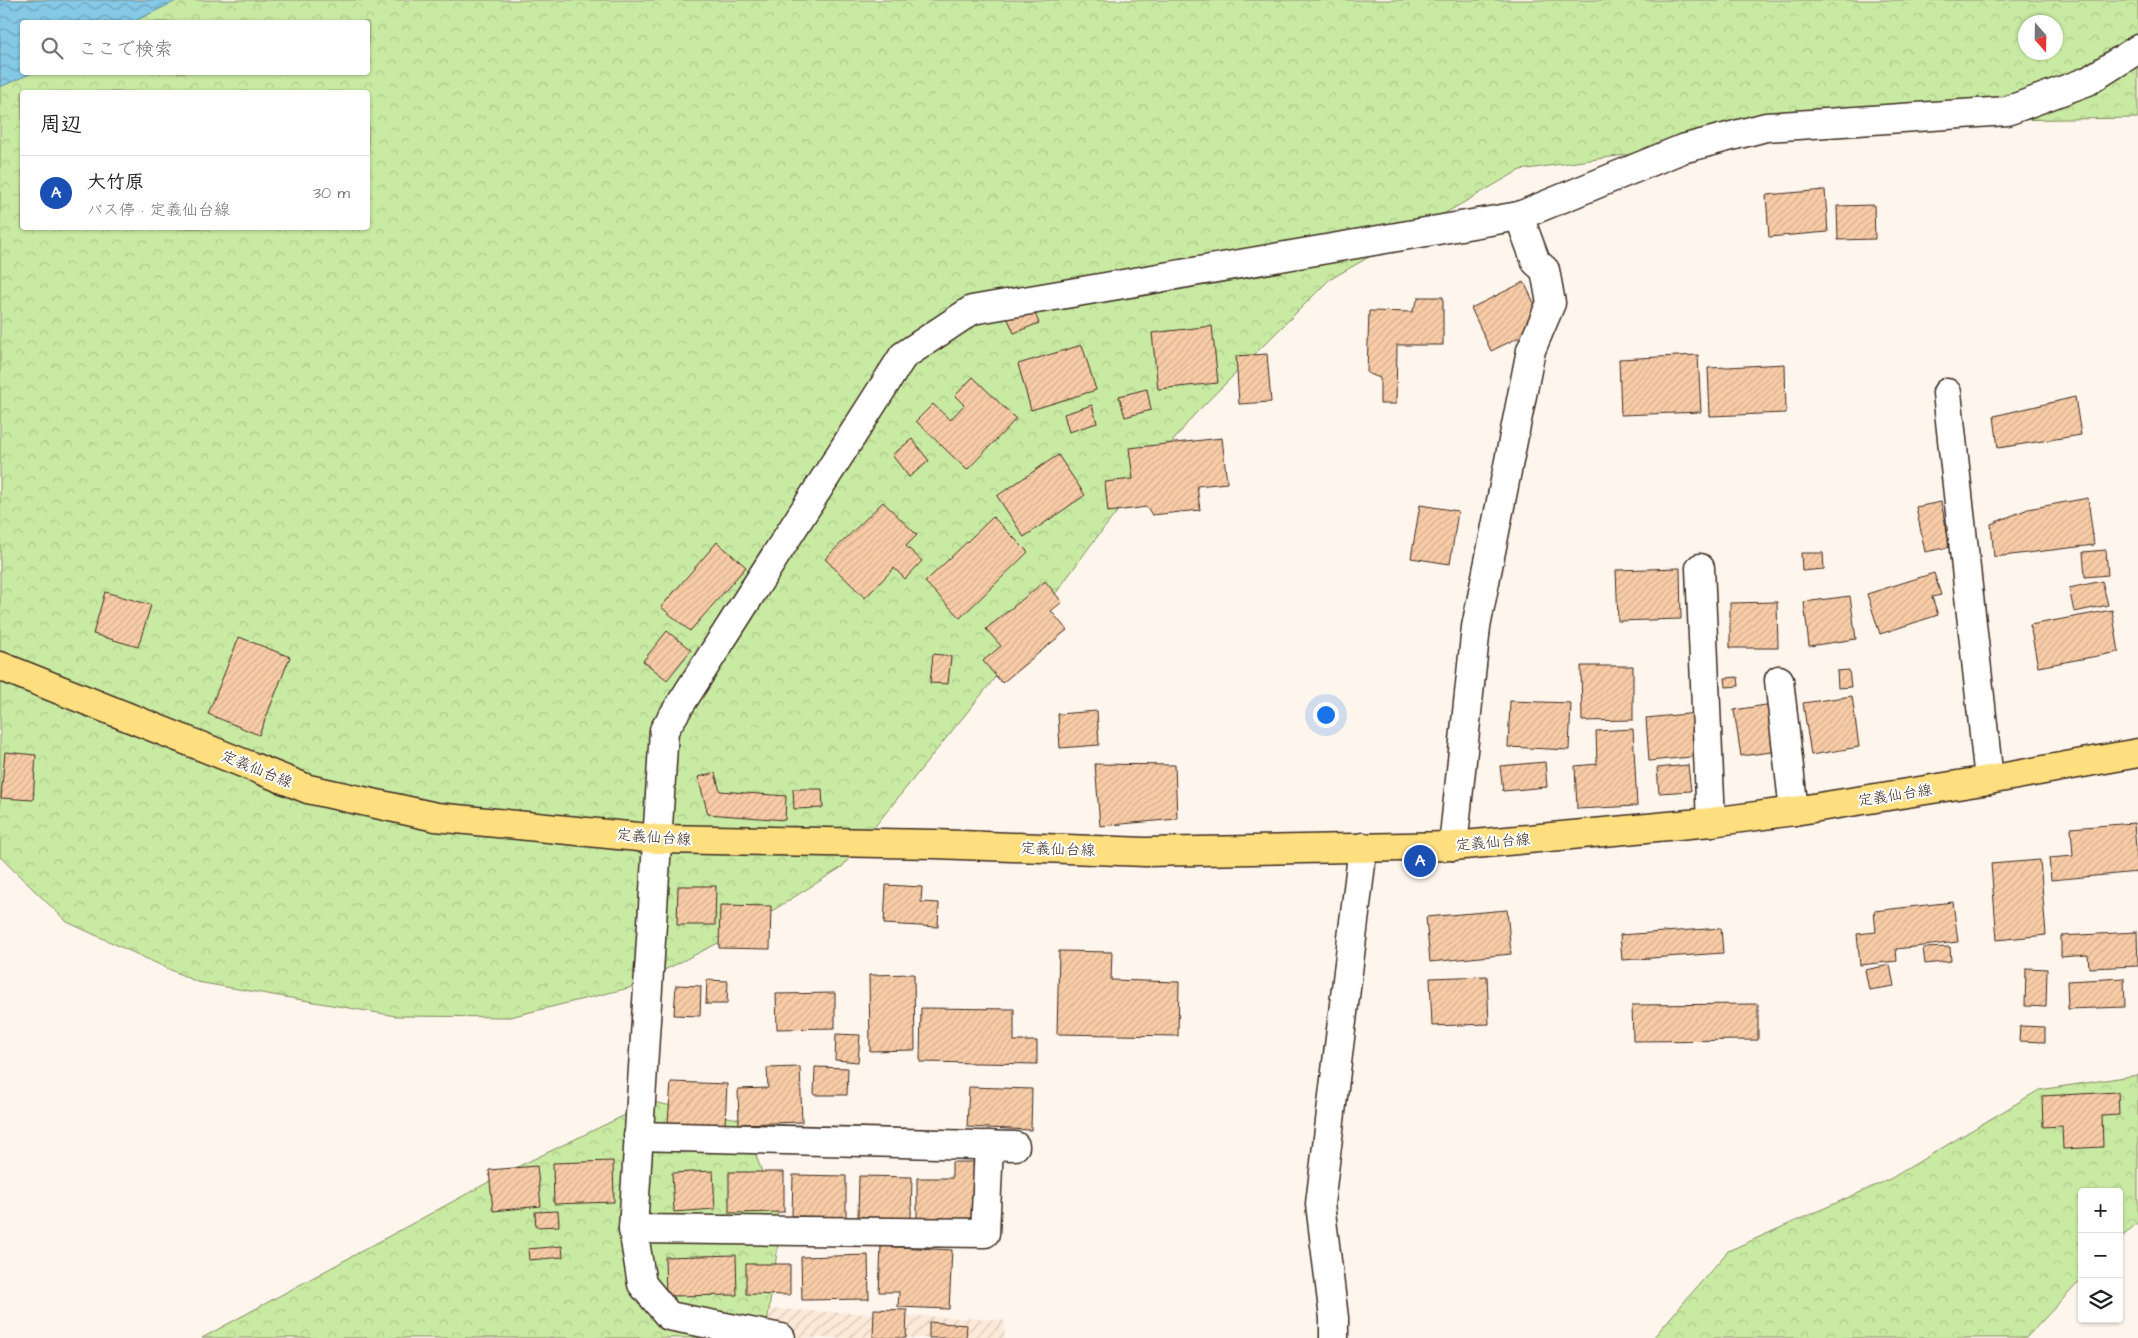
<!DOCTYPE html>
<html lang="ja">
<head>
<meta charset="utf-8">
<style>
  :root { --surface:#fff; --page:#f6f6f6; --text:#202124; --muted:#757577; --line:#e0e0e0; --accent:#db2777 }
  body { margin:0; font-family:"Architects Daughter","Klee One",sans-serif; background:var(--page); color:var(--text) }
  .controls { position:absolute; right:15px; bottom:15px; display:grid; overflow:hidden; border-radius:5px; box-shadow:0 1px 4px #0004 }
  .controls button { width:45px; height:45px; display:grid; place-items:center; padding:0; border:0; border-bottom:1px solid var(--line); background:var(--surface); color:var(--text); font:25px sans-serif }
  .compass { position:absolute; left:2018px; top:15px; width:45px; height:45px; border-radius:50%; background:var(--surface); box-shadow:0 1px 4px #0004; rotate:160deg }
  .you { position:absolute; left:1325px; top:714px; width:18px; height:18px; margin:-12px; border:4px solid #fff; border-radius:50%; background:#1a73e8; box-shadow:0 0 0 8px #1a73e833 }
  .badge { display:grid; place-items:center; width:32px; height:32px; border-radius:50%; background:var(--accent); color:#fff; font-size:16px; font-weight:700 }
  .pin { position:absolute; translate:-50% -50%; border:2px solid #fff; box-shadow:0 1px 5px #0006 }
  .list { margin:0; padding:0; list-style:none }
  h2 { display:flex; justify-content:space-between; align-items:center; height:65px; margin:0; padding:0 20px; font-size:21px }
  h2 small { font-size:16px; font-weight:400; color:var(--muted) }
  .list li { display:grid; grid-template-columns:32px 1fr auto; gap:15px; align-items:center; box-sizing:border-box; height:75px; padding:0 20px; border-top:1px solid var(--line) }
  .list b { display:block; font-size:19px; white-space:nowrap }
  .list p { margin:0; font-size:16px; white-space:nowrap; color:var(--muted) }
  .list em { font-size:16px; font-style:normal; color:var(--muted) }
  .icon { flex:none; width:28px; height:28px; fill:none; stroke:currentColor; stroke-width:2; stroke-linecap:round; stroke-linejoin:round }
  .map { position:relative; flex:none; width:2138px; height:1338px; overflow:hidden }
  .search { position:absolute; background:var(--surface); box-shadow:0 1px 4px #0004; left:20px; top:20px; width:350px; height:55px; display:flex; align-items:center; gap:12px; box-sizing:border-box; padding:0 18px; border-radius:5px; color:var(--muted); font-size:19px }
  .panel { position:absolute; background:var(--surface); box-shadow:0 1px 4px #0004; left:20px; top:90px; width:350px; height:140px; border-radius:5px }
  .map>svg:first-child { display:block }
</style>
</head>
<body>
<div class="map">
<svg width="2138" height="1338" viewBox="0 0 2138 1338">
  <defs>
    <pattern id="industrial-furrows" width="10" height="10" patternUnits="userSpaceOnUse" patternTransform="scale(1.25)"><rect width="10" height="10" fill="#fce9d8"/><path d="M-1 1l2-2M0 10L10 0M9 11l2-2" fill="none" stroke="#d9c8b9"/></pattern>
    <pattern id="forest-crowns" width="20" height="18" patternUnits="userSpaceOnUse" patternTransform="scale(1.25)"><rect width="20" height="18" fill="#c8eaa2"/><path d="M2 6a3 3 0 1 1 6 0M12 15a3 3 0 1 1 6 0" fill="none" stroke="#adc98b"/></pattern>
    <pattern id="water-waves" width="16" height="10" patternUnits="userSpaceOnUse" patternTransform="scale(1.25)"><rect width="16" height="10" fill="#85c9e6"/><path d="M0 5q4-4 8 0t8 0" fill="none" stroke="#6ea3ba"/></pattern>
    <pattern id="building-hatch" width="6" height="6" patternUnits="userSpaceOnUse" patternTransform="scale(1.25)"><rect width="6" height="6" fill="#f8cca7"/><path d="M-1 1l2-2M0 6l6-6M5 7l2-2" fill="none" stroke="#d6af8f"/></pattern>
  </defs>
  <rect width="100%" height="100%" fill="#fef5ed"/>
  <filter id="ink" filterUnits="userSpaceOnUse"><feTurbulence type="fractalNoise" baseFrequency=".02" numOctaves="2"/><feDisplacementMap in="SourceGraphic" scale="10" xChannelSelector="R" yChannelSelector="G"/><feConvolveMatrix kernelMatrix="1 2 1 2 8 2 1 2 1" color-interpolation-filters="sRGB"/></filter>
  <g filter="url(#ink)">
    <path fill="url(#industrial-furrows)" d="M658,1304L1004,1320L1005,1338H685Z"/>
    <g fill="url(#forest-crowns)" stroke="#828a60" fill-rule="evenodd">
      <path d="M0,0H2138V118L1856,122L1520,170L1329,280L1193,416L1090,546L990,684L842,867L732,936L629,988L510,1017L396,1016L197,982L67,922L0,857ZM22,22H368V72H22ZM2026,22H2056V52H2026ZM22,92H368V228H22Z"/>
      <path d="M2138,1075V1222L2119,1240V1192H2082V1279L2026,1338H1653L1728,1251L1890,1179L2039,1090Z"/>
      <path d="M652,1102L743,1120L781,1224L765,1338H202L507,1172Z"/>
    </g>
    <path fill="url(#water-waves)" stroke="#678996" d="M0,0H178L133,22H22V72L32,73L0,87Z"/>
    <g fill="url(#building-hatch)" stroke="#3b2a1e">
      <path d="M1825,190L1828,232L1769,237L1766,195Z"/>
      <path d="M1874,205L1875,239L1838,240L1837,206Z"/>
      <path d="M1524,282L1537,309L1526,334L1491,351L1471,308Z"/>
      <path d="M1419,297H1443V345H1397L1396,404H1380V378L1367,373L1369,311L1412,312Z"/>
      <path d="M1033,309L1039,323L1014,333L1008,319Z"/>
      <path d="M1212,326L1218,383L1158,389L1152,333Z"/>
      <path d="M1082,345L1096,390L1031,410L1018,364Z"/>
      <path d="M1267,354L1271,402L1239,404L1236,356Z"/>
      <path d="M1698,355L1701,412L1621,415L1619,359Z"/>
      <path d="M1785,364L1786,413L1710,416L1708,368Z"/>
      <path d="M973,377L1016,419L967,470L916,421L933,404L950,420L964,405L955,396Z"/>
      <path d="M1147,389L1151,410L1125,417L1119,396Z"/>
      <path d="M2075,397L2081,435L1998,448L1994,416Z"/>
      <path d="M1092,405L1097,423L1069,432L1064,414Z"/>
      <path d="M1222,438L1227,483L1197,486L1200,510L1152,515L1147,507L1108,512L1105,482L1133,479L1129,448Z"/>
      <path d="M912,439L929,461L909,477L892,455Z"/>
      <path d="M1058,455L1085,495L1024,537L997,496Z"/>
      <path d="M2088,498L2094,545L1994,557L1991,524L2028,509Z"/>
      <path d="M883,502L917,535L906,546L922,561L905,579L894,568L865,598L825,559Z"/>
      <path d="M1941,502L1950,547L1925,552L1916,507Z"/>
      <path d="M1420,505L1458,511L1450,564L1411,558Z"/>
      <path d="M993,517L1028,552L960,618L925,582Z"/>
      <path d="M717,542L746,567L690,631L661,607Z"/>
      <path d="M2106,550L2108,575L2085,577L2083,552Z"/>
      <path d="M1801,553H1823L1824,569L1802,571Z"/>
      <path d="M1680,568L1681,619L1618,621L1616,570Z"/>
      <path d="M1934,573L1941,595L1932,597L1938,615L1880,634L1867,594Z"/>
      <path d="M1045,581L1062,602L1051,611L1067,630L1002,683L983,661L1001,646L986,629Z"/>
      <path d="M2102,581L2108,605L2074,612L2069,588Z"/>
      <path d="M105,592L151,605L138,647L93,634Z"/>
      <path d="M1850,596L1856,639L1809,646L1804,602Z"/>
      <path d="M1777,602L1778,648H1730V603Z"/>
      <path d="M2112,610L2119,652L2038,667L2030,625Z"/>
      <path d="M667,631L691,650L667,680L643,661Z"/>
      <path d="M239,637L290,657L259,735L208,714Z"/>
      <path d="M933,654L951,656L948,684L930,683Z"/>
      <path d="M1581,666H1633V720L1582,721Z"/>
      <path d="M1849,670L1851,687L1838,688L1837,671Z"/>
      <path d="M1738,677L1739,686L1726,687L1725,678Z"/>
      <path d="M1852,696L1859,747L1811,755L1803,703Z"/>
      <path d="M1510,701L1571,703L1569,750L1508,747Z"/>
      <path d="M1772,704L1779,751L1741,756L1734,710Z"/>
      <path d="M1097,711L1099,745L1060,748L1058,714Z"/>
      <path d="M1697,713L1701,756L1649,761L1646,718Z"/>
      <path d="M1633,729L1637,806L1577,809L1575,766L1597,764L1596,731Z"/>
      <path d="M5,752L36,755L33,800L1,798Z"/>
      <path d="M1545,762L1547,787L1503,791L1500,766Z"/>
      <path d="M1095,764L1175,765L1177,819L1100,826Z"/>
      <path d="M1688,765L1691,791L1659,793L1657,768Z"/>
      <path d="M715,773L720,791L786,796L785,820L708,814L698,777Z"/>
      <path d="M793,789H822L823,808L794,809Z"/>
      <path d="M2134,823L2138,872L2051,880L2049,858L2073,856L2071,828Z"/>
      <path d="M2040,860L2046,935L1997,940L1991,864Z"/>
      <path d="M886,885L922,887L921,902L939,903L938,927L884,924Z"/>
      <path d="M678,886H716L715,925H677Z"/>
      <path d="M1953,902L1958,942L1896,949L1897,961L1860,965L1857,934L1876,932L1874,911Z"/>
      <path d="M720,905L771,906L770,949L719,948Z"/>
      <path d="M1507,910L1511,954L1430,962L1426,917Z"/>
      <path d="M1721,928L1723,953L1622,960L1620,935Z"/>
      <path d="M2137,932L2138,966L2089,968L2088,955L2061,957V936Z"/>
      <path d="M1950,947L1951,961L1925,964L1923,948Z"/>
      <path d="M1059,951L1112,952L1111,980L1179,982L1178,1036L1057,1034Z"/>
      <path d="M1890,965L1894,986L1869,990L1865,970Z"/>
      <path d="M2026,968L2047,969L2046,1007L2025,1006Z"/>
      <path d="M914,974L915,1050L870,1051L869,975Z"/>
      <path d="M1487,976L1489,1024L1432,1026L1430,978Z"/>
      <path d="M2124,978L2125,1007L2068,1009L2067,981Z"/>
      <path d="M707,980L728,981L727,1004H706Z"/>
      <path d="M676,985L701,986L700,1016L674,1015Z"/>
      <path d="M835,993V1028L777,1029L776,994Z"/>
      <path d="M1758,1004V1040L1633,1041L1632,1005Z"/>
      <path d="M921,1008L1014,1009V1041H1037V1064L920,1062Z"/>
      <path d="M2020,1026L2045,1027V1042L2019,1041Z"/>
      <path d="M836,1034L860,1035L858,1062L835,1060Z"/>
      <path d="M800,1067L802,1122L739,1124L738,1089L768,1088L767,1068Z"/>
      <path d="M815,1067L848,1068L847,1095H814Z"/>
      <path d="M671,1082L727,1084L725,1126L668,1123Z"/>
      <path d="M969,1087L1032,1089L1031,1130L967,1127Z"/>
      <path d="M2118,1092L2119,1115L2102,1116L2103,1147L2063,1149L2062,1126L2043,1127L2042,1096Z"/>
      <path d="M613,1161L614,1202L554,1204L553,1163Z"/>
      <path d="M952,1162H975V1221H917V1178H952Z"/>
      <path d="M537,1166L541,1206L493,1211L489,1170Z"/>
      <path d="M713,1171L715,1209L674,1212L672,1173Z"/>
      <path d="M729,1172H784V1212L729,1213Z"/>
      <path d="M793,1175L846,1176V1217L792,1216Z"/>
      <path d="M859,1176L912,1177L911,1218L858,1217Z"/>
      <path d="M558,1211L559,1226L536,1227L535,1212Z"/>
      <path d="M562,1246L563,1257L529,1260L528,1249Z"/>
      <path d="M881,1246L952,1250L949,1309L898,1307L899,1292H879Z"/>
      <path d="M736,1255L737,1295L666,1296L665,1257Z"/>
      <path d="M868,1255L869,1299L802,1300L801,1257Z"/>
      <path d="M746,1264H790V1295L746,1294Z"/>
      <path d="M874,1309L907,1310L906,1338H873Z"/>
      <path d="M929,1322L967,1325L966,1338H929Z"/>
    </g>
    <g fill="none" stroke-linecap="round" stroke-linejoin="round">
      <defs>
        <g id="minor">
          <path d="M1947,393L1989,780"/>
          <path d="M1700,568L1711,822"/>
          <path d="M1779,680L1794,811"/>
          <path d="M1453,846L1476,627L1531,350L1551,303L1545,270L1536,262L1519,216"/>
          <path d="M638,1136L1015,1146"/>
          <path d="M989,1145L985,1233L633,1229L664,730L903,356L972,310L1519,216L1682,149L1766,127L2007,111L2088,81L2138,49"/>
          <path d="M633,1229L642,1284L669,1316L781,1338"/>
          <path d="M1334,1338V1318L1320,1204L1363,847"/>
        </g>
        <path id="major" d="M0,666L308,789L436,817L658,839L935,844L1145,852L1453,846L1711,822L1794,811L1989,780L2138,753"/>
      </defs>
      <use href="#minor" stroke="#3b2a1e" stroke-width="31"/>
      <use href="#major" stroke="#3b2a1e" stroke-width="31"/>
      <use href="#minor" stroke="#fff" stroke-width="28"/>
      <use href="#major" stroke="#fedf80" stroke-width="28"/>
    </g>
  </g>
  <g text-anchor="middle" stroke-width="4" stroke-linejoin="round" paint-order="stroke">
    <g font-size="15" fill="#3b2a1e" stroke="#fff">
      <text transform="translate(257 769) rotate(22)" y="5">定義仙台線</text>
      <text transform="translate(1895 795) rotate(-9)" y="5">定義仙台線</text>
      <text transform="translate(654 837) rotate(4)" y="5">定義仙台線</text>
      <text transform="translate(1493 842) rotate(-5)" y="5">定義仙台線</text>
      <text transform="translate(1058 849) rotate(2)" y="5">定義仙台線</text>
    </g>
  </g>
</svg>
<div class="controls">
<button>+</button>
<button>−</button>
<button><svg class="icon" aria-label="layers" viewBox="0 0 24 24"><path d="M12 4l9 5-9 5-9-5zM3 14l9 5 9-5"/></svg></button>
</div>
<svg class="compass" viewBox="-18 -18 36 36"><path d="M0-13l5 13h-10z" fill="#e53935"/><path d="M0 13l5-13h-10z" fill="#757577"/></svg>
<div class="you"></div>
<div class="pin badge" style="left:1420px;top:861px;background:#1a4fb4">A</div>
<div class="search"><svg class="icon" aria-label="search" viewBox="0 0 24 24"><circle cx="10" cy="10" r="6"/><path d="M15 15l6 6"/></svg>ここで検索</div>
<section class="panel">
<h2>周辺<small></small></h2>
<ul class="list">
<li><span class="badge" style="background:#1a4fb4">A</span><div><b>大竹原</b><p>バス停 · 定義仙台線</p></div><em>30 m</em></li>
</ul>
</section>
</div>
</body>
</html>
